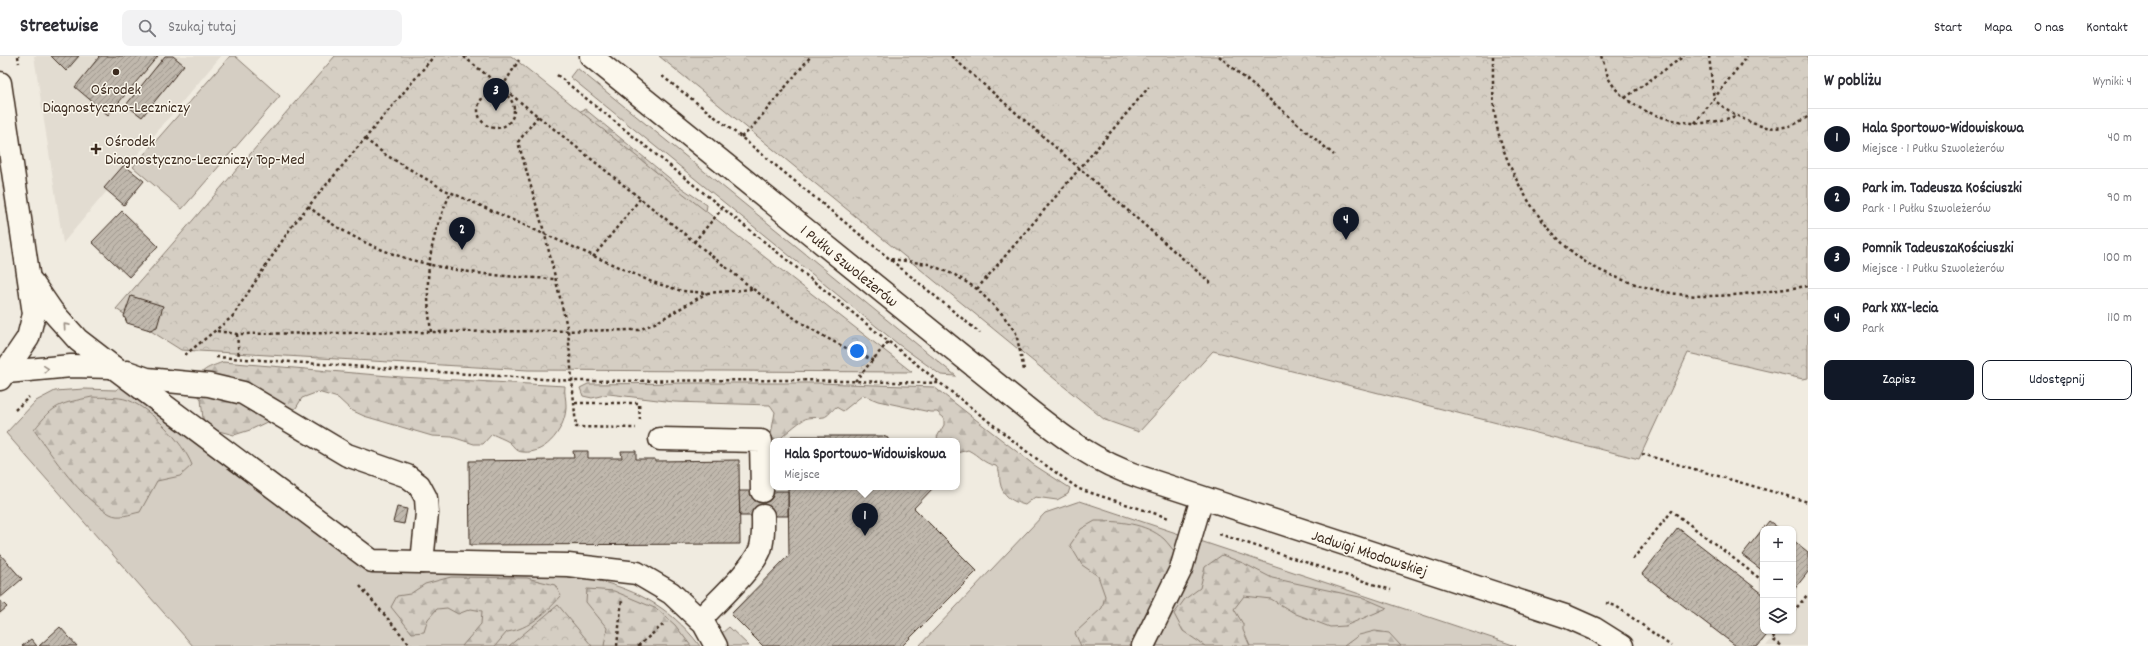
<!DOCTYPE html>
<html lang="pl">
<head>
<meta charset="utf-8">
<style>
  :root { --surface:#fff; --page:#f2f2f3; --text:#2b2b33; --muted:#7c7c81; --line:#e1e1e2; --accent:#111827 }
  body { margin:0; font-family:Dekko,sans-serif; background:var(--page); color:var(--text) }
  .controls { position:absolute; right:12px; bottom:12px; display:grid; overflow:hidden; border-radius:8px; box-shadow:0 1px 3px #0004 }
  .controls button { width:36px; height:36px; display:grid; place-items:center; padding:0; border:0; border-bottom:1px solid var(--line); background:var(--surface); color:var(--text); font:20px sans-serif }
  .you { position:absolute; left:857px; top:295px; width:14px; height:14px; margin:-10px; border:3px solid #fff; border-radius:50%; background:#1a73e8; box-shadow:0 0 0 6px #1a73e833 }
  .badge { display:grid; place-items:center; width:26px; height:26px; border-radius:50%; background:var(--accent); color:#fff; font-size:13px; font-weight:700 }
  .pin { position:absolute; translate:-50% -33px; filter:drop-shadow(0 1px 2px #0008) }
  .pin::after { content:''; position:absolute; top:21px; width:14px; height:12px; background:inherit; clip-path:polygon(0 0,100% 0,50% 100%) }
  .popup { position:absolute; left:770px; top:382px; width:190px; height:52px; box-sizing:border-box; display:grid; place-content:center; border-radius:8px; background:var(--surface); filter:drop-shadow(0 1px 3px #0005); font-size:13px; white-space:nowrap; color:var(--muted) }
  .popup b { font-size:15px; color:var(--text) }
  .popup::after { content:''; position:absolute; left:50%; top:100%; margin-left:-8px; border:8px solid transparent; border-top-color:var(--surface) }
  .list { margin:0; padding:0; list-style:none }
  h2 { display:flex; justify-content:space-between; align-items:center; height:52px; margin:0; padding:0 16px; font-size:17px }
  h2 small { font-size:13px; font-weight:400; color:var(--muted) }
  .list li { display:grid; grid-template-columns:26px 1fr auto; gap:12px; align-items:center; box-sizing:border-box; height:60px; padding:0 16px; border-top:1px solid var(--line) }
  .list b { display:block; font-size:15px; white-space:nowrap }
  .list p { margin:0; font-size:13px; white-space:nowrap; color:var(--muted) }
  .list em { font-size:13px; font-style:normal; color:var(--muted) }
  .actions { display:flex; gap:8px; padding:12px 16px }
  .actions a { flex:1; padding:9px 0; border:1px solid var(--accent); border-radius:8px; text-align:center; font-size:14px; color:var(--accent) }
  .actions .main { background:var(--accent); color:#fff }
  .icon { flex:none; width:22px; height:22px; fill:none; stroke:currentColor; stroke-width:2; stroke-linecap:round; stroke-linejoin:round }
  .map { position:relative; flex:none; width:1808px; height:590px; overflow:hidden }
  header { display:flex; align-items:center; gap:24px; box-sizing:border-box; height:56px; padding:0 20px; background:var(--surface); border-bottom:1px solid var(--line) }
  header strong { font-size:19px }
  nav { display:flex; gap:22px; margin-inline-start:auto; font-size:14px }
  .search { width:280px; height:36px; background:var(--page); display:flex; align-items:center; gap:10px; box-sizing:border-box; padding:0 14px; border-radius:8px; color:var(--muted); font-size:15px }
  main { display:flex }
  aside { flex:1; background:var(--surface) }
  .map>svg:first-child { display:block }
</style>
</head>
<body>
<header>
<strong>Streetwise</strong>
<div class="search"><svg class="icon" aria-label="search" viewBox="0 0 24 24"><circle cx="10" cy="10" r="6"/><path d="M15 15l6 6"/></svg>Szukaj tutaj</div>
<nav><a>Start</a><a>Mapa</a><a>O nas</a><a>Kontakt</a></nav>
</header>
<main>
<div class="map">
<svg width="1808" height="590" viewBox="0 0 1808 590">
  <defs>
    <pattern id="forest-firs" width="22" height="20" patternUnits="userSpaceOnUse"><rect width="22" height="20" fill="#d5cec3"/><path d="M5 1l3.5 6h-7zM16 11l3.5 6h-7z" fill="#b8b1a7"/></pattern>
    <pattern id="park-crowns" width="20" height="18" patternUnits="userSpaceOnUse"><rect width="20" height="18" fill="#d5cec3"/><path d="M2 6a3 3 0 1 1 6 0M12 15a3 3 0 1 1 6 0" fill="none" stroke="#b8b1a7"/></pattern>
    <pattern id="building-hatch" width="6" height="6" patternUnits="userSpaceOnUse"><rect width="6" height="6" fill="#c0b8ad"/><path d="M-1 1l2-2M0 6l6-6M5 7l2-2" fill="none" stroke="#9d968c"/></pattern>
  </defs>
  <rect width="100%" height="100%" fill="#f0ebe0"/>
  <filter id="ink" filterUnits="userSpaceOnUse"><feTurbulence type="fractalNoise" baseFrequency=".025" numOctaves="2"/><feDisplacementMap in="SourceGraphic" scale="8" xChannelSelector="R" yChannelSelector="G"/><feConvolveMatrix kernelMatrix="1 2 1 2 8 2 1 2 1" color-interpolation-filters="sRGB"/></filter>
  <g filter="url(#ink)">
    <g fill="#e2dcd1">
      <path d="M34,0H221L63,187Z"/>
      <path d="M1808,538V590H1766L1778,575H1793V556Z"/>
    </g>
    <g fill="#d5cec3" stroke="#887c70">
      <path d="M230,0H235L280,40L182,153L133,111Z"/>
      <path d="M577,12L956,320L941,319L898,288L570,21Z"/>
      <path d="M125,327L369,513L583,521C633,532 668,548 700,590H193L6,377L36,345L55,335L84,333L116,334Z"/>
      <path d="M1080,445L1516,590H919L1045,457Z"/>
      <path d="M729,571L749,590H707Z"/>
    </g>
    <g fill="url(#forest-firs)" stroke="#887c70">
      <path d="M585,53L679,130L707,149L705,161L572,59Z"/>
      <path d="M223,306L401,321L565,330C564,337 566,342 566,349C567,370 547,399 523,396C516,396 514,390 509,386C504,383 498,381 492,378L483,388H474L452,381L432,380L364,360L351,354L338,342L318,336L302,342L296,352L250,374L234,379L215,374L203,363L201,343L194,333C200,313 205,313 223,306Z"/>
      <path d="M689,327H818L934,331L1034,409L1070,432L1068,438L1057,444L1035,441L1025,449C1013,446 1002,440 1000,426C999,419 1001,416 996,410C982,407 980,400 968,394L957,397V385H939L937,381L944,369V362L937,356H930L878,345L863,339L843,355L836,351C832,354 828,360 824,361C819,362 813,361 808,362C803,362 785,378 781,382L774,384L771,379L775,356L770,349L674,346L609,338L592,342L583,340L580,332L588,328Z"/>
      <path d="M92,341C103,342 117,340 128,344C151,353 183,386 192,409L180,420L157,425L140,456C130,458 119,463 110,458C79,441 54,402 34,374C55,347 60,348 92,341Z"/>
      <path d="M1095,465C1118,465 1146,467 1164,483C1168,487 1172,493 1176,497L1175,511L1133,590H1081L1075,577L1102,552L1105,540L1098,520L1082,509L1070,489L1081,473Z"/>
      <path d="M1222,499L1243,507L1272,522L1364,542L1387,552L1345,570L1330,571L1296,558L1271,543L1244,540L1234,553L1243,568V574L1250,590H1205L1183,575L1174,558L1185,543L1200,532L1205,511Z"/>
      <path d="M451,521L527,522L555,529L561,540C547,556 529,573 507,576L495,590H462L481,568L482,555L471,553L458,558L447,552L437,553L428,563L424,576L412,577L391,551L397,540L410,538L425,528Z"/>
      <path d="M587,533L614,535L657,553L675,569L691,590H604L607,572L586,546Z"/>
      <path d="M1375,575L1389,577L1401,590H1344L1359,579Z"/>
    </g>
    <g fill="url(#park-crowns)" stroke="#887c70">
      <path d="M335,0H511L680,135L912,316L528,314L181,294L116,253Z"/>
      <path d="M659,0H1808V322L1803,323L1688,297L1639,403L1213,295L1139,376L1105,364Z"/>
      <path d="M558,549L592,590H509Z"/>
    </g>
    <g fill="url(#building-hatch)" stroke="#3b2a1e">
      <path d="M51,0H79L66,15Z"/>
      <path d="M98,0H158L108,59L75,31L99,1Z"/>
      <path d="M165,0H173L184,9L142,61L126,49Z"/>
      <path d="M124,109L144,125L124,149L104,132Z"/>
      <path d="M122,155L158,190L129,221L92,186Z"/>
      <path d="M131,240L163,250L157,271L150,274L127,267L124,260Z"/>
      <path d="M791,380H883L888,382V385H892H788Z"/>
      <path d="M573,395H588V402H622L621,395H636V403H655V405L739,404L740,488L470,489L469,405L554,404V402H574Z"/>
      <path d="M788,431H934L914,452L977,515L902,590H763L731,558L789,499Z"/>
      <path d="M739,435H788V460H740Z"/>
      <path d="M397,451L407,453L404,468L393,466Z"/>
      <path d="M1769,465L1780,473H1763V515L1742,499Z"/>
      <path d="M1678,472L1763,538V575H1770L1758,590H1736L1642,518Z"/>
      <path d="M1793,484L1808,496V516L1793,535Z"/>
      <path d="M0,498L22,523L0,542Z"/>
      <path d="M0,544L7,551L0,557Z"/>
      <path d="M60,571L77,590H39Z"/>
      <path d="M31,583L37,590H22Z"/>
    </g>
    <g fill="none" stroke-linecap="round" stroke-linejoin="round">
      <defs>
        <g id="minor">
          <path d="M591,0L1030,355C1067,384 1094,405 1140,421L1568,561L1595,573L1622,590"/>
          <path d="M0,27L34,258L28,282L0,323"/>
          <path d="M113,311L372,505L568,509L637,517L671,537L704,568L716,590"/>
          <path d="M7,316L71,310L113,311L78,284L52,255L32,226"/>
          <path d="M127,316L147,323L209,329L243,337L347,399L407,420L419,429L426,442L427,457L422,506"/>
          <path d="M660,383L761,385L762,435"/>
          <path d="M700,564C716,546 751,515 760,494C764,483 763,471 763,460"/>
          <path d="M1143,590L1181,513L1202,442"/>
        </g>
      </defs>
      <use href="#minor" stroke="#3b2a1e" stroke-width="25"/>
      <g stroke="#3b2a1e" stroke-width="2.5" stroke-dasharray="3 3" stroke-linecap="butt">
        <path d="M18,0L19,7"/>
        <path d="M951,0L1213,229"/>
        <path d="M1219,0L1334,99"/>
        <path d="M1493,0C1493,26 1492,54 1499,79C1512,126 1543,176 1584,205C1605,220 1652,235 1678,238C1717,244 1768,235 1808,230"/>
        <path d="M1601,0C1604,7 1606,16 1609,23C1625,52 1664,65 1694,67C1708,68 1723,64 1736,60"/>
        <path d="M1709,0L1714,44C1737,61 1765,80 1795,68C1800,65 1804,64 1808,60"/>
        <path d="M557,19L940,327"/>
        <path d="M662,20L741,81L980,277"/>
        <circle cx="496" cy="54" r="18"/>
        <path d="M499,36L519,4"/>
        <path d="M1625,42L1684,0"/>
        <path d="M538,60L518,86L545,179L568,275L576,371L636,372"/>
        <path d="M1695,67L1747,0"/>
        <path d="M741,81L750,74L811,0"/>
        <path d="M365,83L386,99L443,133L652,226L682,235L707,237L753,233L463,0"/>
        <path d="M308,150C381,210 465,219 555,223"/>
        <path d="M694,186L722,153"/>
        <path d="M593,201L640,143"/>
        <path d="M891,203L928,208L955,219L977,233L1002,258L1016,277L1024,314"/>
        <path d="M753,233C791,261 828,286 873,304"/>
        <path d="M977,233L1149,31"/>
        <path d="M217,275L237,278L639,274L657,266L707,237"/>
        <path d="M431,276C424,221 428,186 451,136"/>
        <path d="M237,278L239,302"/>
        <path d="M185,299L232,261L292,170L434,0"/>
        <path d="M216,301L573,325L796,324L940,327L1030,398L1079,433L1169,462"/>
        <path d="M855,325L888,286"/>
        <path d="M575,347H639L640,366"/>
        <path d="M15,354L29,341"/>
        <path d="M1642,398L1808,446"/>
        <path d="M1219,478L1391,534"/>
        <path d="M1633,503L1672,455L1763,525"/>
        <path d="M360,530L411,590"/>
        <path d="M1606,547L1616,550L1671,590"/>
        <path d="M1793,549L1797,552"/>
        <path d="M1793,556L1808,538"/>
        <path d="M1778,575L1772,583L1782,590"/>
        <path d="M617,590L622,543"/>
        <path d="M638,590L664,568"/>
      </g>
      <use href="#minor" stroke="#fbf7ec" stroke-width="22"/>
    </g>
    <defs><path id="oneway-chevron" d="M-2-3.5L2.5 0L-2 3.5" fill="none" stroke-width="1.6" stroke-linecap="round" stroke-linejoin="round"/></defs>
    <g stroke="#9b9085">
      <use href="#oneway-chevron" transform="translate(66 270) rotate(-132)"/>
      <use href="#oneway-chevron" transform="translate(46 313) rotate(-5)"/>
    </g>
  </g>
  <g fill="#3b2a1e" stroke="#fbf7ec" stroke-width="1.5">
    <circle cx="116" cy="16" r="4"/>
    <path d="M94 87h4v4h4v4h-4v4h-4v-4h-4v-4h4z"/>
  </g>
  <g text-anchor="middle" stroke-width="3" stroke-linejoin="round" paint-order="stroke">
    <g font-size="16" fill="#3b2a1e" stroke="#fbf7ec">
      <text x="116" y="38">Ośrodek<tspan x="116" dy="18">Diagnostyczno-Leczniczy</tspan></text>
      <text x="105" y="90" text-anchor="start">Ośrodek<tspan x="105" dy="18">Diagnostyczno-Leczniczy Top-Med</tspan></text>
    </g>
    <g font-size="16" fill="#3b2a1e" stroke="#fbf7ec">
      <text transform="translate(850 209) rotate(39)" y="6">1 Pułku Szwoleżerów</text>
      <text transform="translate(1370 496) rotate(18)" y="6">Jadwigi Młodowskiej</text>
    </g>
  </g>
</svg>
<div class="controls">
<button>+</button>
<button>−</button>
<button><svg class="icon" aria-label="layers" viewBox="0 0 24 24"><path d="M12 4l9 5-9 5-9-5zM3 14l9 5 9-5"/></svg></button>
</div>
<div class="you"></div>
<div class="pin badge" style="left:865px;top:480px">1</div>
<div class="popup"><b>Hala Sportowo-Widowiskowa</b>Miejsce</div>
<div class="pin badge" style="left:462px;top:194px">2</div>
<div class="pin badge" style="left:496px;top:55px">3</div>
<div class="pin badge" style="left:1346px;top:184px">4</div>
</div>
<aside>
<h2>W pobliżu<small>Wyniki: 4</small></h2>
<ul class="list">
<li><span class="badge">1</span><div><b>Hala Sportowo-Widowiskowa</b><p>Miejsce · 1 Pułku Szwoleżerów</p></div><em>40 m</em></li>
<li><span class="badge">2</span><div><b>Park im. Tadeusza Kościuszki</b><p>Park · 1 Pułku Szwoleżerów</p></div><em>90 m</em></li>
<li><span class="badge">3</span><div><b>Pomnik TadeuszaKościuszki</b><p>Miejsce · 1 Pułku Szwoleżerów</p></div><em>100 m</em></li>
<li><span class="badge">4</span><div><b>Park XXX-lecia</b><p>Park</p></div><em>110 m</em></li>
</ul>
<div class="actions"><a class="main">Zapisz</a><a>Udostępnij</a></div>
</aside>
</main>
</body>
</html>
